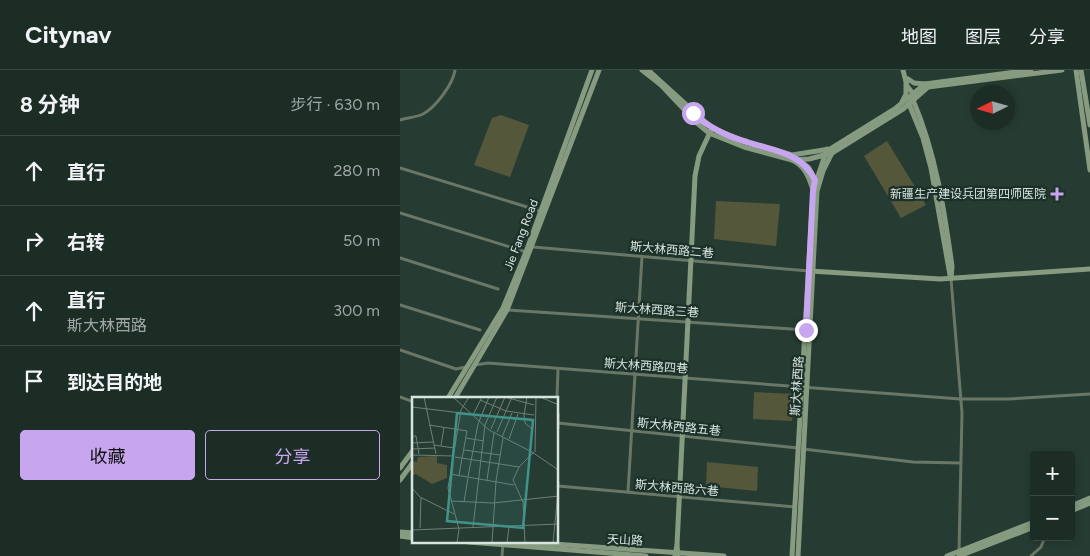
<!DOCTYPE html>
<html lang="zh">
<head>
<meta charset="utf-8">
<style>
  :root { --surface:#1c2d26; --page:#293932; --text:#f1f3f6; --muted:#a0a8a7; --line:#3a4943; --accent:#c8a6ef }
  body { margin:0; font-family:Figtree,"Noto Sans SC",sans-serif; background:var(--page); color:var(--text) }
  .controls { position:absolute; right:15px; bottom:15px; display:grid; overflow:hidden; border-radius:5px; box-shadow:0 2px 8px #0003 }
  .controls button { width:45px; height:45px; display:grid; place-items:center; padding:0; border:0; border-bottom:1px solid var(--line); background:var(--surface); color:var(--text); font:25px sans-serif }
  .compass { position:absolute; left:570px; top:15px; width:45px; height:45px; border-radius:50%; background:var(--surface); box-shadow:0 2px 8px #0003; rotate:265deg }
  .stop { position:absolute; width:15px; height:15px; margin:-11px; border:4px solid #c8a6ef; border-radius:50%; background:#fff }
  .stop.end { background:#c8a6ef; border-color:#fff; box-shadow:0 1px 5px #0008 }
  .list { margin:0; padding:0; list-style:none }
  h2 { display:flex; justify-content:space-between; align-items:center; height:65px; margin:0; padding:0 20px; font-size:21px }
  h2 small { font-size:16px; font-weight:400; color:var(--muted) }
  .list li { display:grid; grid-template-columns:32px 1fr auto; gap:15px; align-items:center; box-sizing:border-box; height:70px; padding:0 20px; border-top:1px solid var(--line) }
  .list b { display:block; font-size:19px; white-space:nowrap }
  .list p { margin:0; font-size:16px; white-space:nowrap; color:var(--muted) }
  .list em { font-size:16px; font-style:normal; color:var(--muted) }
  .actions { display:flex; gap:10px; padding:15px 20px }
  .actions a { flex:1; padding:11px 0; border:1px solid var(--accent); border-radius:5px; text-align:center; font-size:18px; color:var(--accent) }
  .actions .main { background:var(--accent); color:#111 }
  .icon { flex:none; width:28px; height:28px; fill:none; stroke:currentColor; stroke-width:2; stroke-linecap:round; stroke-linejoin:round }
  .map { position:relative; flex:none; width:690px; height:486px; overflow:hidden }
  header { display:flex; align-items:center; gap:30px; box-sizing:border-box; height:70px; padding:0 25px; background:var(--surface); border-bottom:1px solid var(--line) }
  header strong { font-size:24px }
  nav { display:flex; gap:28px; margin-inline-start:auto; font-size:18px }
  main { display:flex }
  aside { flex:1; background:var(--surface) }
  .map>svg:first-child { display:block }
</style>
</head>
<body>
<header>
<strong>Citynav</strong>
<nav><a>地图</a><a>图层</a><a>分享</a></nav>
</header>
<main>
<aside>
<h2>8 分钟<small>步行 · 630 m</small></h2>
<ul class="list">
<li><svg class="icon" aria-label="ahead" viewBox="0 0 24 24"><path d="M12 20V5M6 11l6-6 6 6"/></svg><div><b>直行</b></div><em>280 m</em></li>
<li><svg class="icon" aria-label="right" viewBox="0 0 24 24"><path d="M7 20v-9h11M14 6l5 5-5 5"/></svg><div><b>右转</b></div><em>50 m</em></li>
<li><svg class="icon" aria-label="ahead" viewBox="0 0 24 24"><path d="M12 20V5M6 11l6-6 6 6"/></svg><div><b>直行</b><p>斯大林西路</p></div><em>300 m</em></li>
<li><svg class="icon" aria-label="arrive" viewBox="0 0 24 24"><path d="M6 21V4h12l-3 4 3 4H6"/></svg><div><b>到达目的地</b></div></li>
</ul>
<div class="actions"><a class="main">收藏</a><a>分享</a></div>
</aside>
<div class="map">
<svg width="690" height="486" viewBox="0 0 690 486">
  <rect width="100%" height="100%" fill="#263c33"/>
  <g fill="#55573a">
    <path d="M101,45L129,55L110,107L74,95L92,48Z"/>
    <path d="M487,71L526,135L501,148L464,86Z"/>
    <path d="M316,131L380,134L376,176L314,169Z"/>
    <path d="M354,322L394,324L392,351L353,349Z"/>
    <path d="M307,392L358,397L357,421L306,416Z"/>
  </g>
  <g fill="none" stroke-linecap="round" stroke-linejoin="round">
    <g stroke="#6a7766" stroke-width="3">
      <path d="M0,50C7,48 17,47 23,44C36,37 53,14 55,0"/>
      <path d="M0,98L140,141"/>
      <path d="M0,143L126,182"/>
      <path d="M133,177L409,201"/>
      <path d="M0,188L98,219"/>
      <path d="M551,209L562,343L559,482"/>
      <path d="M0,235L80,260"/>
      <path d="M107,240L406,260"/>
      <path d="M0,280L56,299L66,297"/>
      <path d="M75,295L88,293L560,329H608L690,324"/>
      <path d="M0,327L14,332"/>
      <path d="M157,328L158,299"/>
      <path d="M158,353L398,378"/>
      <path d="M403,379L513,392L560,393"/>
      <path d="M158,416L395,437"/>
      <path d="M228,422L242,186"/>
      <path d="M102,486L103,474"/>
      <path d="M631,486L641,477L645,467"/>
    </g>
    <g stroke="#869b80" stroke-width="5">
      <path d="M242,0L261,15L297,53L309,63L344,77L392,90L409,89L432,83L503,39L528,17L662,0"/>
      <path d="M248,0L312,58L346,72L392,85L430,79L496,38L525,14"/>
      <path d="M503,0L507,16L515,26"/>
      <path d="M676,0L690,100"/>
      <path d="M681,0L690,55"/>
      <path d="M508,9L514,13L525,14L631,0"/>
      <path d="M513,30C536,84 544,139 552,196L551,208"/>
      <path d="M502,32L506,24V14"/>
      <path d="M509,34L523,68L531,98L550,205"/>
      <path d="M392,90C405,96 409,107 413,120"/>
      <path d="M399,90L409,98L415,110"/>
      <path d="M410,201L540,209L690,199"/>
      <path d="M48,328L103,238L126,182L192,0"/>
      <path d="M55,328L107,240L199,0"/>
      <path d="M0,398L14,379"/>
      <path d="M0,410L14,391"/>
      <path d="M671,436L690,428"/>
      <path d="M671,441L690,433"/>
      <path d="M0,462L14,463"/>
      <path d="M0,466L14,468"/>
      <path d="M69,472L246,486"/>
      <path d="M125,472L324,486"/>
      <path d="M277,475L295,106L299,86L312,58"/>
      <path d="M275,486L277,475L278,486"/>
      <path d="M392,486L413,121L427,79"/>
      <path d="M398,486L417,121L423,101L432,83"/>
      <path d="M547,486L634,452"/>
      <path d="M559,486L634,457"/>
    </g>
  </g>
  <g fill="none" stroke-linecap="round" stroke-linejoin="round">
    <path stroke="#c8a6ef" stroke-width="6" d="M293,43C309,58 326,66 347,72C374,81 401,82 415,110L413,121L406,260"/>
  </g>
  <path fill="#c8a6ef" stroke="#1c3129" stroke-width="2" d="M654.5 116.5h5v5h5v5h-5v5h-5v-5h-5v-5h5z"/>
  <g text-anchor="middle" stroke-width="4.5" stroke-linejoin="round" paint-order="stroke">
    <g font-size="12" fill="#d8e5df" stroke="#1c3129" text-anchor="end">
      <text x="646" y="128">新疆生产建设兵团第四师医院</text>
    </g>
    <g font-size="12" fill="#d8e5df" stroke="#1c3129">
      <text transform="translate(121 165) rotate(-69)" y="4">Jie Fang Road</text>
      <text transform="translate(272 180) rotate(5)" y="4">斯大林西路二巷</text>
      <text transform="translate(257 240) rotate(4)" y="4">斯大林西路三巷</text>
      <text transform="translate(246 296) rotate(4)" y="4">斯大林西路四巷</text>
      <text transform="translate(397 316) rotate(-86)" y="4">斯大林西路</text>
      <text transform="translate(279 357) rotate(6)" y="4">斯大林西路五巷</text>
      <text transform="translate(277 418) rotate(5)" y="4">斯大林西路六巷</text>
      <text transform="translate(225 470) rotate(3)" y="4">天山路</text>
    </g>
  </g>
  <g transform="translate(12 327)">
    <rect width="146" height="146" fill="#263c33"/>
    <path d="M25,59V66L35,68V81L20,87L4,77L0,79V64L5,65L6,60Z" fill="#55573a"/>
    <path fill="none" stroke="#6d8078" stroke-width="1" d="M12,0L24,57M41,0L77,33L120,55L145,72L147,78M93,0L122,8M115,0L112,18L113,26L120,32M128,0L147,8M68,3L94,14L122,18M0,10L49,16M147,16V32M61,18L70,0M17,28L55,34L47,78M79,32L93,0M85,35L100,0M0,39H4L7,57M90,40L100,16M54,41L72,44M97,42L106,17M0,46L21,45M22,48L42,51M29,49L32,30M0,52L23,51M52,53L88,58M123,55L124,0M0,58L42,59M43,60L107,70M38,77L102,88M56,80L66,27L77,0M75,83L82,36M84,84L91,41M0,91L8,100L42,117M109,103L147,99M39,104L81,106M111,104L113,146M52,105L56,81M111,105L101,83L107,70L122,55M81,106L109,103M61,130L73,28L85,0M8,131L9,101M0,133L147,127M45,146L47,132L36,91L49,13L57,0M80,146L84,84M95,146L97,130M141,146L147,85"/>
    <path fill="#41928a" fill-opacity="0.15" stroke="#41928a" stroke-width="2.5" d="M45,16L121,23L111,131L35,124Z"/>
    <rect width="146" height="146" fill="none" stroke="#d8e5df" stroke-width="2.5"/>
  </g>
</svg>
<div class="controls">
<button>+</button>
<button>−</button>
</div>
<svg class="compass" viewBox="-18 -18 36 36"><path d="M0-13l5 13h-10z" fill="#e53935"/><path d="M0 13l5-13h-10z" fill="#a0a8a7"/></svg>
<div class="stop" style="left:293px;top:43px"></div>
<div class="stop end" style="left:406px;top:260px"></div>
</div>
</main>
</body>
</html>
